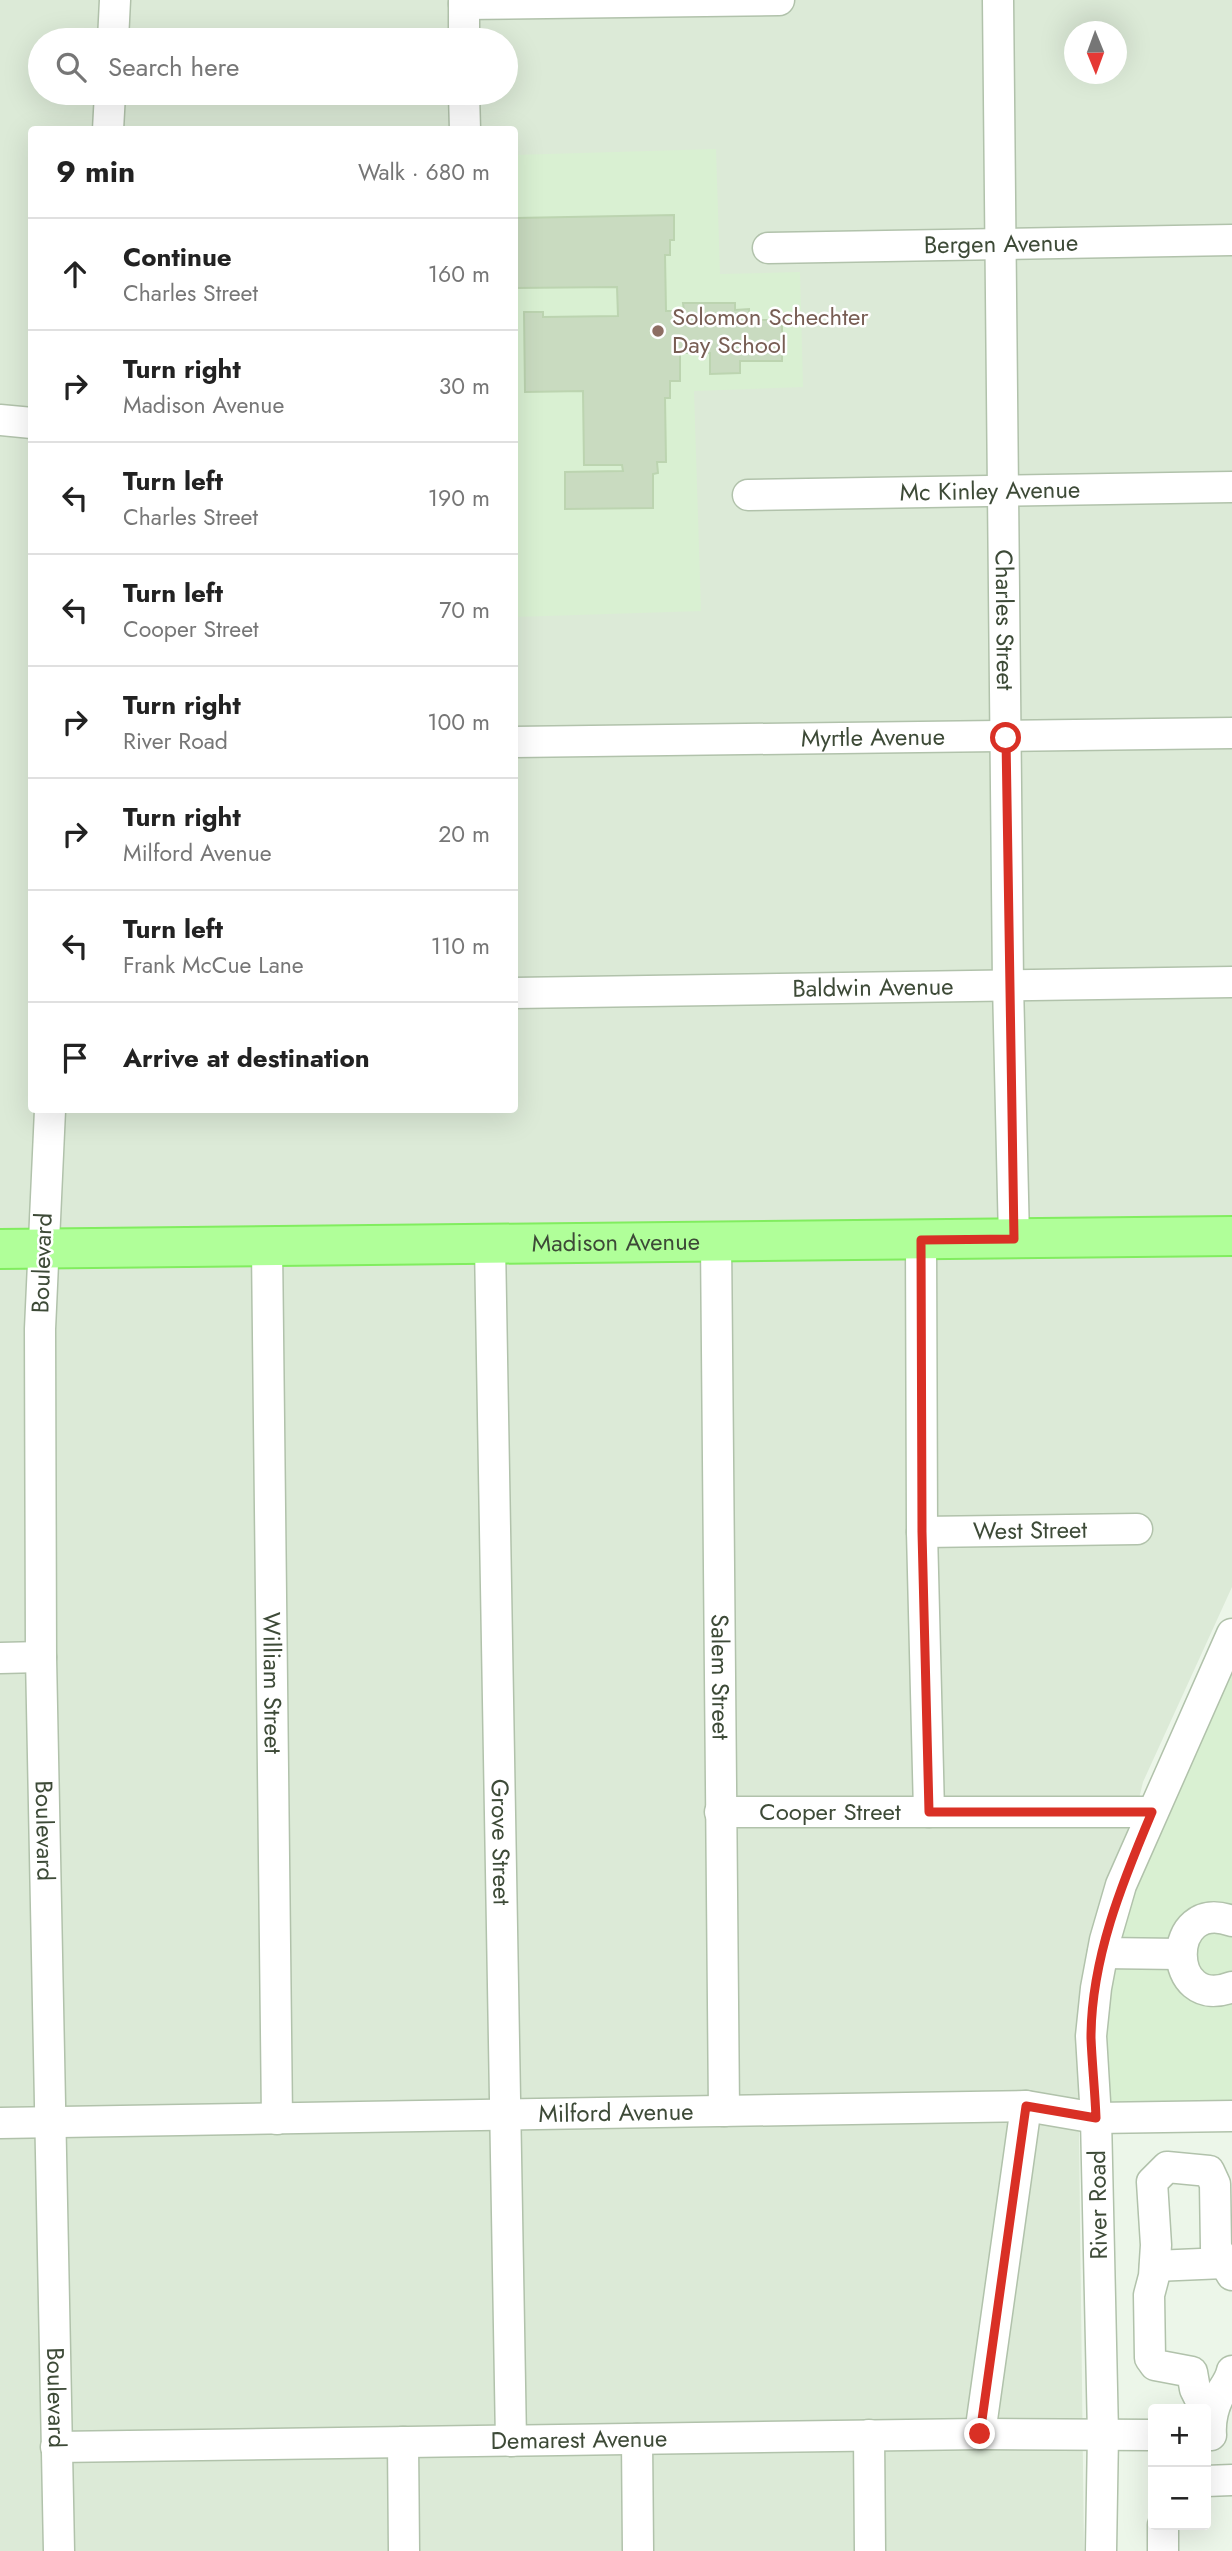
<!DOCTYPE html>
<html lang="en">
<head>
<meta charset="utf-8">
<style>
  :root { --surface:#fff; --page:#f2f2f2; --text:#222; --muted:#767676; --line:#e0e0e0 }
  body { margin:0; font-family:Jost,sans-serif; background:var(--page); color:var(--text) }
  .controls { position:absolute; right:21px; bottom:21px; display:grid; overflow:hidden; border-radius:7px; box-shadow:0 7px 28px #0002 }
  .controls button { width:63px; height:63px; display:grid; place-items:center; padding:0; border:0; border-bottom:2px solid var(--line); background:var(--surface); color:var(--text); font:35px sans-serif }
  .compass { position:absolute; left:1064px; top:21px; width:63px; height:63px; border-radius:50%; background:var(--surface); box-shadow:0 7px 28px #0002; rotate:179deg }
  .stop { position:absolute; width:21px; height:21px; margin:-16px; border:5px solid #d93025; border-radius:50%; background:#fff }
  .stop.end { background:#d93025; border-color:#fff; box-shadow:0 2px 7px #0008 }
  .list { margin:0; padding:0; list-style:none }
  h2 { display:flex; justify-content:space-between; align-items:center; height:91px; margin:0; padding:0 28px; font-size:30px }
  h2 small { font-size:23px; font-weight:400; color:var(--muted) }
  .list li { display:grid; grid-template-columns:46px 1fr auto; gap:21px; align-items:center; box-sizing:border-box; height:112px; padding:0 28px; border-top:2px solid var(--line) }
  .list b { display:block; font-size:26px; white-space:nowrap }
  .list p { margin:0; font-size:23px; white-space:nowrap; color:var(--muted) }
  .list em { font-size:23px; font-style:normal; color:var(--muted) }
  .icon { flex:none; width:38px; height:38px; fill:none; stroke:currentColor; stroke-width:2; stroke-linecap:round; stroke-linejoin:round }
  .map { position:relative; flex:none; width:1232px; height:2551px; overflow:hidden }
  .search { position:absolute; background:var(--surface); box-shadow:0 7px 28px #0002; left:28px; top:28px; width:490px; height:77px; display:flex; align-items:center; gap:18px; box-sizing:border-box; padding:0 24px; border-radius:38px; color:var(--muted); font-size:26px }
  .panel { position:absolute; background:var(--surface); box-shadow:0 7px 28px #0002; left:28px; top:126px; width:490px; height:987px; border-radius:7px }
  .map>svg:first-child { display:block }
</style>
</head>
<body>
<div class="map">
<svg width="1232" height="2551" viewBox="0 0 1232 2551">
  <rect width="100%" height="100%" fill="#ecf6e9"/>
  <path fill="#dcead7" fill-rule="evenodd" d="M0,0H1232V1587L1143,1782L1078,2052L1084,2551H0ZM1074,32H1116V74H1074ZM40,40H506V93H40ZM32,130H514V1110H32Z"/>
  <g fill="#d9f0d2">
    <path d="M716,149L720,274L800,272L803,387L694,391L701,611L515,617L514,155Z"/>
    <path d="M1232,1634V2116L1096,2118V1988Z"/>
  </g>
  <path fill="#c9dbc0" stroke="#bcd4b0" stroke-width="2" d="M674,215V240H670V255H665L666,311H684L683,303H735V310L749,309V320H782V361H740V373L710,374V353H680V381H670V398H665L666,462H657L658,473L653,474V508L565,509V472L623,471L622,465H584L583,391L525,392L524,312H543V317L618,316L617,287L514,288L516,218Z"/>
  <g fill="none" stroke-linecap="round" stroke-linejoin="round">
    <defs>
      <g id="minor">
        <path d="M464,0V40"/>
        <path id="s1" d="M998,0L1008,984L1014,1239"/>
        <path d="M464,4L779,0"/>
        <path d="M113,40L115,0"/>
        <path d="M464,93L465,130"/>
        <path d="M108,130L110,93"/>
        <path id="s2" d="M768,248L1232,240"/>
        <path d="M0,420L32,423"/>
        <path id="s3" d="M748,495L1232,487"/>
        <path id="s4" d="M514,742L1232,733"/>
        <path id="s5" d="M514,993L1232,982"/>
        <path id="s6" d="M50,1110L40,1329L41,1657L59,2551"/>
        <path d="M921,1240L922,1532L929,1812"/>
        <path id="s7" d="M716,1241L724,2111"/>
        <path id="s8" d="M490,1244L511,2441"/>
        <path id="s9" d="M267,1247L277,2119"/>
        <path id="s10" d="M922,1532L1137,1529"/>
        <path d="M0,1658L41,1657"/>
        <path id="s11" d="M720,1812H1152"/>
        <path d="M1232,1921C1165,1896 1165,2013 1232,1987"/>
        <path d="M1103,1953L1180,1954"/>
        <path id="s12" d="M0,2123L1026,2106L1096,2118L1232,2116"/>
        <path d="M1155,2266L1224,2263"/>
        <path d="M1205,2409L1195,2389L1192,2372L1155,2365L1150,2358L1149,2295L1154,2276L1156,2245L1152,2182L1167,2167L1209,2171L1215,2184L1216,2248L1232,2275"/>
        <path d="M980,2434L1026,2106"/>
        <path d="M869,2435L870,2551"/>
        <path d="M1211,2435C1210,2421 1212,2410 1219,2396C1224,2387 1230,2381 1232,2371"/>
        <path d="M637,2439L638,2551"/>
        <path d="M403,2442L404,2551"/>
        <path id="s13" d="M56,2447L980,2434L1153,2435"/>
        <path d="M1206,2481L1232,2480"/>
        <path d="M1163,2525V2551"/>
        <path d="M1101,2551L1103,2434L1096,2118L1091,2036L1096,1988L1105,1940L1121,1885L1232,1634"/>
      </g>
      <g id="major">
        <path id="s14" d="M0,1249L1232,1236"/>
      </g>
    </defs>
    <use href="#minor" stroke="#b1c2ab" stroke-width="33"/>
    <use href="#major" stroke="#81ed5f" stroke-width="42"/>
    <use href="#minor" stroke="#fff" stroke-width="30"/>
    <use href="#major" stroke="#b0ff99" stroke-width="38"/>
  </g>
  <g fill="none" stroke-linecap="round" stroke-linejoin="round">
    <path stroke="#d93025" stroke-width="9" d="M980,2434L1026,2106L1096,2118C1095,2091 1092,2064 1091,2038C1091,1959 1122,1883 1152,1812H929L922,1532L921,1240L1014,1239L1006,738"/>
  </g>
  <circle fill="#8d6e63" stroke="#fff" stroke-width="2.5" cx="658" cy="331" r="7"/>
  <g text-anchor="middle" stroke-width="5" stroke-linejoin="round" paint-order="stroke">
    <g font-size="24" fill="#3d4a37" stroke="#fff">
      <text dy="8" stroke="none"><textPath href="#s2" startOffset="233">Bergen Avenue</textPath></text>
      <text dy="8" stroke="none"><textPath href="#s3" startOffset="242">Mc Kinley Avenue</textPath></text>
      <text dy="8" stroke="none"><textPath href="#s1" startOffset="620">Charles Street</textPath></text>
      <text dy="8" stroke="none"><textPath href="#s4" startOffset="359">Myrtle Avenue</textPath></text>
      <text dy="8" stroke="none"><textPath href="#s5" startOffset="359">Baldwin Avenue</textPath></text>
      <text dy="8" stroke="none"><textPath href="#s14" startOffset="616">Madison Avenue</textPath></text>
      <text transform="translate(42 1263) rotate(-88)" y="8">Boulevard</text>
      <text dy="8" stroke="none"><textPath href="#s10" startOffset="108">West Street</textPath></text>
      <text dy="8" stroke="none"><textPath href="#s7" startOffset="436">Salem Street</textPath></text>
      <text dy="8" stroke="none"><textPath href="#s9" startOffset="436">William Street</textPath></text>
      <text dy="8" stroke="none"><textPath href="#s11" startOffset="110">Cooper Street</textPath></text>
      <text dy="8" stroke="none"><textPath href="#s6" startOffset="721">Boulevard</textPath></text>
      <text dy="8" stroke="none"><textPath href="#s8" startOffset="598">Grove Street</textPath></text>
      <text dy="8" stroke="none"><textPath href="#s12" startOffset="616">Milford Avenue</textPath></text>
      <text transform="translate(1098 2205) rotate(-91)" y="8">River Road</text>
      <text dy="8" stroke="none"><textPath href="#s6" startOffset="1288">Boulevard</textPath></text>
      <text dy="8" stroke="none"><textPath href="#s13" startOffset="523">Demarest Avenue</textPath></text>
    </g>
    <g font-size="24" fill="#785e54" stroke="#fff" text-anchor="start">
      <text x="672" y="325">Solomon Schechter<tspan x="672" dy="28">Day School</tspan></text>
    </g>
  </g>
</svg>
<div class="controls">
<button>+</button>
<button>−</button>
</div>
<svg class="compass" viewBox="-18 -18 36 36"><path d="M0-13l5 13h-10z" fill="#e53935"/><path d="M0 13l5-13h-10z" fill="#767676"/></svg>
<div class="stop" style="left:1006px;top:738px"></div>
<div class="stop end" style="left:980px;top:2434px"></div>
<div class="search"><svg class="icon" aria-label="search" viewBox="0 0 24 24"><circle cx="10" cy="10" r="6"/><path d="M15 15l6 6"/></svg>Search here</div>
<section class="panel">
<h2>9 min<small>Walk · 680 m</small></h2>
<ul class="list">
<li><svg class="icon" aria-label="ahead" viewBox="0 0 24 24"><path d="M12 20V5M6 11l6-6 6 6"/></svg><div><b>Continue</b><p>Charles Street</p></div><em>160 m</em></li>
<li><svg class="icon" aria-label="right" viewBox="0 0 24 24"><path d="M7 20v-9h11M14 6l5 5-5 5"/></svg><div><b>Turn right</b><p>Madison Avenue</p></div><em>30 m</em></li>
<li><svg class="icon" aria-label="left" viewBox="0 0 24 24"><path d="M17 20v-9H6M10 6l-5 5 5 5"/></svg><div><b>Turn left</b><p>Charles Street</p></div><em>190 m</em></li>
<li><svg class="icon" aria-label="left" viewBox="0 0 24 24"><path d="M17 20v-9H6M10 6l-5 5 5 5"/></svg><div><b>Turn left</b><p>Cooper Street</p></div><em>70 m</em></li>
<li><svg class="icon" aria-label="right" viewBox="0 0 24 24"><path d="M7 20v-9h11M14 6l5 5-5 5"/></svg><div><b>Turn right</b><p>River Road</p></div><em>100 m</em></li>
<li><svg class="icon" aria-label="right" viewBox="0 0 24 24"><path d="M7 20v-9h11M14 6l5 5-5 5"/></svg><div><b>Turn right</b><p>Milford Avenue</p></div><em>20 m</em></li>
<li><svg class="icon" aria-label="left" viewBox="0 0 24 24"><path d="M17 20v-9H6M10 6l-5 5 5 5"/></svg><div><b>Turn left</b><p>Frank McCue Lane</p></div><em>110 m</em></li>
<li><svg class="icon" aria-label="arrive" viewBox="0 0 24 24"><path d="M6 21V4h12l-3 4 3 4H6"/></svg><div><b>Arrive at destination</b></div></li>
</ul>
</section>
</div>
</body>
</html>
